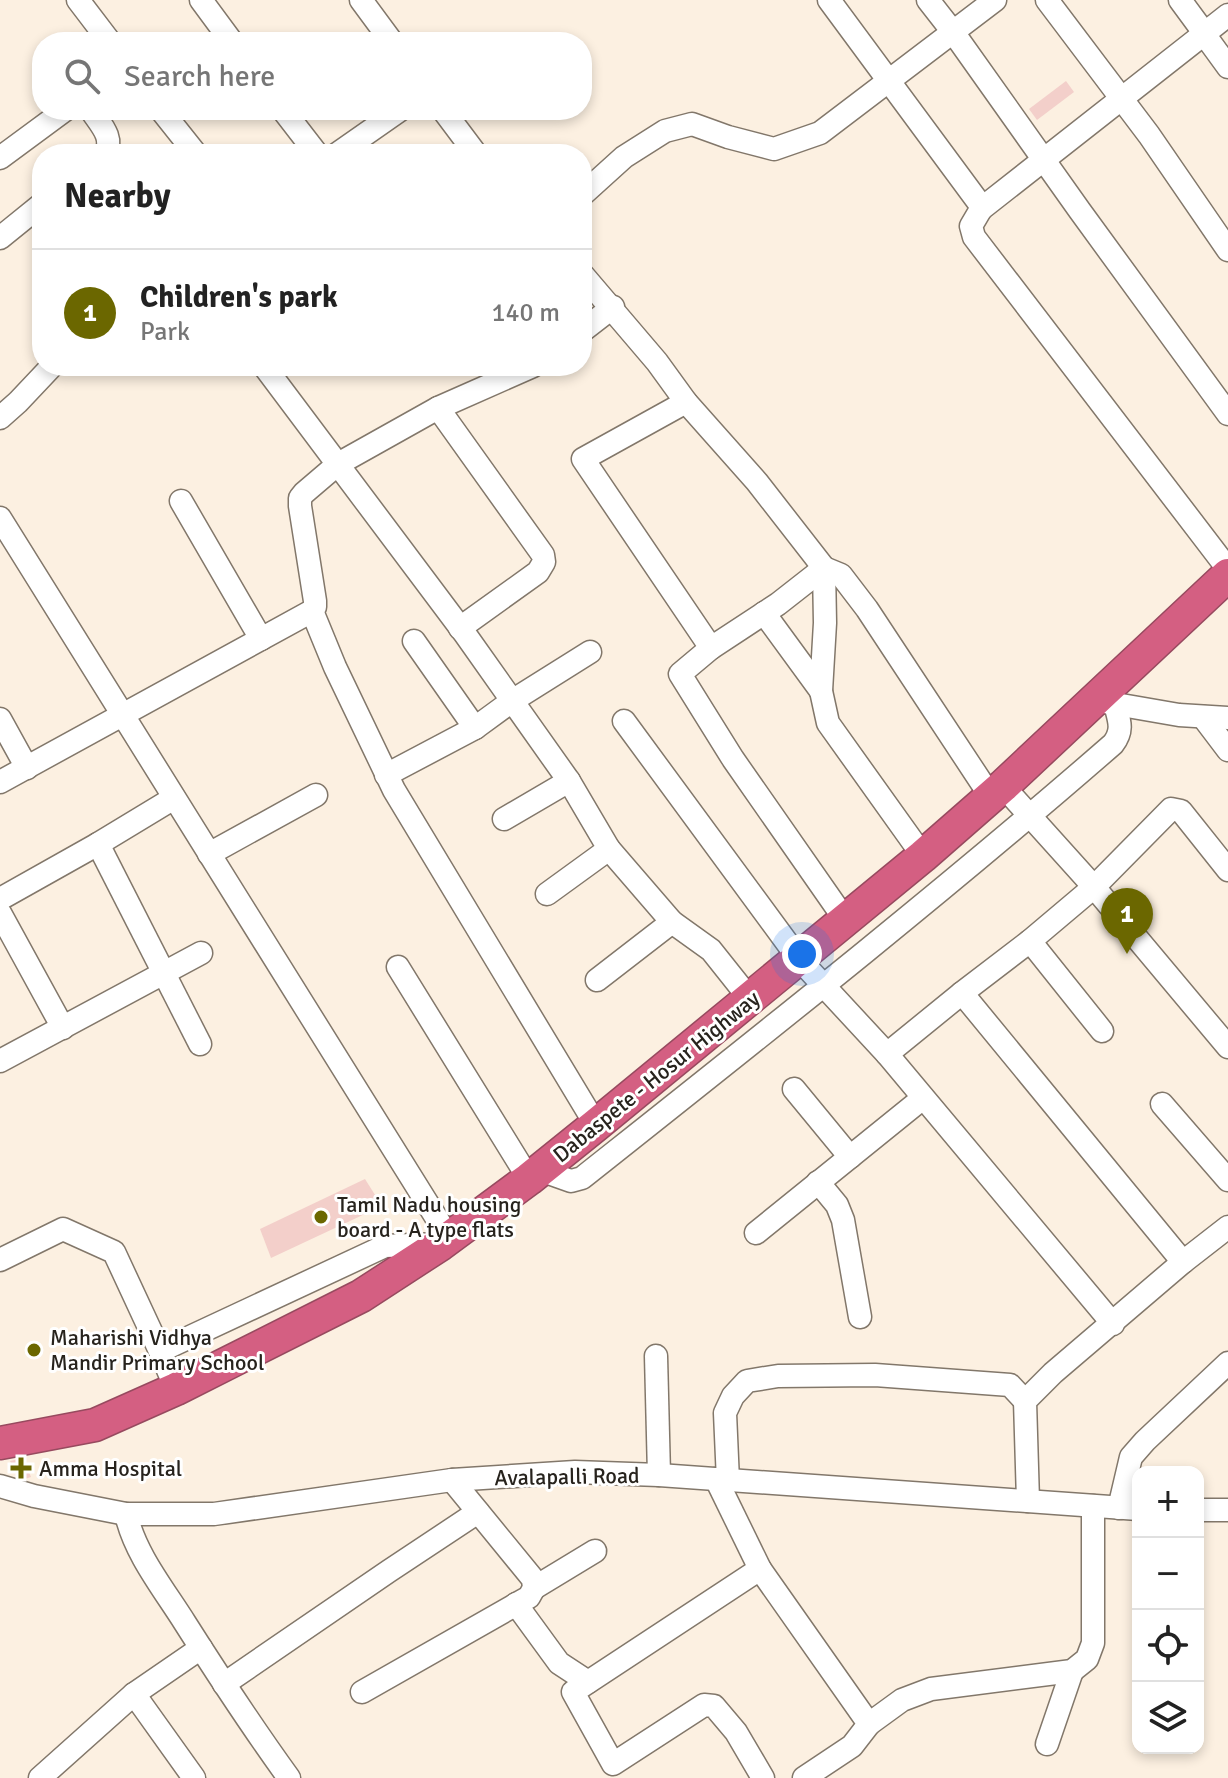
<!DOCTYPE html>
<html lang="en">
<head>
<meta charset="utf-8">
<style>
  :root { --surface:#fff; --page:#f6f6f6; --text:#222; --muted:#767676; --line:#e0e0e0; --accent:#6b6700 }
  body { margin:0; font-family:Signika,sans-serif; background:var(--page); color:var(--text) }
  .controls { position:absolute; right:24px; bottom:24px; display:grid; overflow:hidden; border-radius:16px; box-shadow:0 4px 12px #0003 }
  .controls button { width:72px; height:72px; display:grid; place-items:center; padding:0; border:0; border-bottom:2px solid var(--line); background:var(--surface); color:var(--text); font:40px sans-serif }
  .you { position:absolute; left:802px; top:954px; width:28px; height:28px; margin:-20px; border:6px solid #fff; border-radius:50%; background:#1a73e8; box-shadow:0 0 0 12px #1a73e833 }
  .badge { display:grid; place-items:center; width:52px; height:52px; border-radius:50%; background:var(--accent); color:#fff; font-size:26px; font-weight:700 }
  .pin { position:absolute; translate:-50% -66px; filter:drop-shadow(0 2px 4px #0008) }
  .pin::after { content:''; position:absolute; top:42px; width:28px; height:24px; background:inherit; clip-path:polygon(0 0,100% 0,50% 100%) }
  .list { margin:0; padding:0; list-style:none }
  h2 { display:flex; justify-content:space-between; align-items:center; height:104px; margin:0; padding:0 32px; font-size:34px }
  h2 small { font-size:26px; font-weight:400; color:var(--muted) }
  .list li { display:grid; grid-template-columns:52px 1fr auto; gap:24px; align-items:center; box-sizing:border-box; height:128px; padding:0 32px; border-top:2px solid var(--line) }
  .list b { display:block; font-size:30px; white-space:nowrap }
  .list p { margin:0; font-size:26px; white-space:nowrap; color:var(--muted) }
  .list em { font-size:26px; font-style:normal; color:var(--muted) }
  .icon { flex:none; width:44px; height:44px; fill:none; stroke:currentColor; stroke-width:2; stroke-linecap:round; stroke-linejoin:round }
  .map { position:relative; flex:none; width:1228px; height:1778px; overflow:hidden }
  .search { position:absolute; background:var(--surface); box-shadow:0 4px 12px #0003; left:32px; top:32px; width:560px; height:88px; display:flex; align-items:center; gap:20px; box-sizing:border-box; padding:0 28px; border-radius:32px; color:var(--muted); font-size:30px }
  .panel { position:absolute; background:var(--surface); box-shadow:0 4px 12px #0003; left:32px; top:144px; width:560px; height:232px; border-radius:32px }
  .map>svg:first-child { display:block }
</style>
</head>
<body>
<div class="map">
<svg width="1228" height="1778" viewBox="0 0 1228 1778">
  <rect width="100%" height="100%" fill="#fcf0e1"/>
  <g fill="#f3cfca">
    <path d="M1066,81L1074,92L1037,120L1029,109Z"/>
    <path d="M365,1179L382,1206L271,1258L260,1229Z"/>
    <path d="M23,1458L31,1477L25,1479L17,1476L10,1461Z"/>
  </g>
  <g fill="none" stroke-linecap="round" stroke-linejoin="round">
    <defs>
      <g id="minor">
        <path d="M78,0L110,42"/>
        <path d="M201,0L232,42"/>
        <path d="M361,0L392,42"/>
        <path d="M829,0L979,203L981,209L971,226L974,237L1228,569"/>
        <path d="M928,0L953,32L1080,211L1228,414"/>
        <path d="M1047,0L1149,135L1228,250"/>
        <path d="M1180,0L1205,34"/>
        <path d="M1204,34L1228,67"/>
        <path d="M91,110C100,124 115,138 105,154"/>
        <path d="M161,110L196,154"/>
        <path d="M283,110L317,154"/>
        <path d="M443,110L476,154"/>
        <path d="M337,154L400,110"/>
        <path d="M0,158L65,110"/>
        <path d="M582,195L624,157L665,131L692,124L728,137L774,149L820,133L995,0"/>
        <path d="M981,209L1228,15"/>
        <path d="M0,238L42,204"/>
        <path d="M582,274L657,362L686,402L757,482L824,568L825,623L821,691L828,723L923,856"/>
        <path d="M582,331L613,307"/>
        <path d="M264,366L465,634L569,781L609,849L547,894"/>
        <path d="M686,402L583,459L711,648L680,674L733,759L846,921"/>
        <path d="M438,408L543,555L544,562L538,572L460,628"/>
        <path d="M0,418L18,402L52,366"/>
        <path d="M181,501L261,639"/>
        <path d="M0,518L449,1238"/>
        <path d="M312,611L335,667L394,790L596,1125"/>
        <path d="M764,613L821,691"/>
        <path d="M414,641L475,728"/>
        <path d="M711,648L778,604L824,568L841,575L867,609L991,797"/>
        <path d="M1104,702L1179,715L1228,718"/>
        <path d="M1203,717L1228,750"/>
        <path d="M0,719L27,768"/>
        <path d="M624,721L799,959L887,1054L1113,1324"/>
        <path d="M386,775L475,728L512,701L590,652"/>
        <path d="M0,782L312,611L315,607V601L300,506V498L304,493L338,464L438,408L533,366"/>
        <path d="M1003,786L1094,887L1228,1047"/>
        <path d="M504,819L569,781"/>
        <path d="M98,844L200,1044"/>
        <path d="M609,849L672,922L711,950L750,999"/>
        <path d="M209,854L316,795"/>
        <path d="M0,899L98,844L174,798"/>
        <path d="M0,913L63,1028"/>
        <path d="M1030,941L1102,1031"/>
        <path d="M398,967L529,1179"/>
        <path d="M597,980L672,922"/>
        <path d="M962,993L1183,1262"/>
        <path d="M887,1054L962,993L1030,941L1094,887L1171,809L1181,811L1228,870"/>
        <path d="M0,1061L201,953"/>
        <path d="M794,1089L850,1157"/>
        <path d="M1162,1104L1228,1180"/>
        <path d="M540,1170L571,1181L582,1178C761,1036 941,894 1113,744C1124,730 1119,720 1115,704"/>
        <path d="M818,1182L837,1205L843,1220L860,1317"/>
        <path d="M756,1233L923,1098"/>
        <path d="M0,1260L63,1229L114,1252L160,1351"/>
        <path d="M656,1356L659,1475"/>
        <path d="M176,1389L160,1351L385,1246L440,1244"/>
        <path d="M716,1479L760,1569"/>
        <path d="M728,1481L725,1413L733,1396L747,1381L778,1376L875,1375L1010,1385L1025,1401"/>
        <path d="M0,1486L34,1496L126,1514H214L452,1480L575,1472L659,1475L1138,1509"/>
        <path d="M1028,1501L1025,1401L1053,1373L1183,1262L1228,1227"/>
        <path d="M1119,1508L1131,1457L1145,1441L1228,1363"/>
        <path d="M1198,1510H1228"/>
        <path d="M126,1514C135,1554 163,1588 185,1623C218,1675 252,1727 289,1778"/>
        <path d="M534,1588L595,1551"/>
        <path d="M516,1604L559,1663L588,1682"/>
        <path d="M224,1684L389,1571L478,1512"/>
        <path d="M362,1692L529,1597L534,1588L533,1579L452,1480"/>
        <path d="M134,1694L194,1778"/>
        <path d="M869,1724L902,1700L931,1689L1072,1671L1087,1659L1093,1643V1506"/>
        <path d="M1047,1744L1072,1671"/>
        <path d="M40,1778L134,1694L201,1648"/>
        <path d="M763,1778L736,1732L714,1706L704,1705L613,1764L573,1692L760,1569L869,1724L852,1746L804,1778"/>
      </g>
      <path id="highway" d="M0,1443L95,1425L176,1389L361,1296L441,1244L529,1179L596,1125L923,856L1003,786L1228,575"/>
    </defs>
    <use href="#minor" stroke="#82776a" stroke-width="25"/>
    <use href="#highway" stroke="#974a5f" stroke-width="35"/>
    <use href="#minor" stroke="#fff" stroke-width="22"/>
    <use href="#highway" stroke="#d45f82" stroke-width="32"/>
  </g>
  <g fill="#6b6700" stroke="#fff" stroke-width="3">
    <circle cx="321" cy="1217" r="8"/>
    <circle cx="34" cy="1350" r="8"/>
    <path d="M17 1456h8v8h8v8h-8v8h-8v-8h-8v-8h8z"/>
  </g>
  <g text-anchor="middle" stroke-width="6" stroke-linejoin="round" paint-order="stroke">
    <g font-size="22" fill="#27231d" stroke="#fff">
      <text transform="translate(656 1076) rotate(-39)" y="8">Dabaspete - Hosur Highway</text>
      <text transform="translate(567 1476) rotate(-1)" y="8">Avalapalli Road</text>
    </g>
    <g font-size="22" fill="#27231d" stroke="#fff" text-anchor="start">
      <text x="337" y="1212">Tamil Nadu housing<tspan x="337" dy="25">board - A type flats</tspan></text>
      <text x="50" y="1345">Maharishi Vidhya<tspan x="50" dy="25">Mandir Primary School</tspan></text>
      <text x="39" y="1476">Amma Hospital</text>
    </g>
  </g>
</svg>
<div class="controls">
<button>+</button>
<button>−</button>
<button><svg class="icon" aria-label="locate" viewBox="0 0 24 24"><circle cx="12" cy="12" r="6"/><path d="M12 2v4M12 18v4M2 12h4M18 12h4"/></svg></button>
<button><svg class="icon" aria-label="layers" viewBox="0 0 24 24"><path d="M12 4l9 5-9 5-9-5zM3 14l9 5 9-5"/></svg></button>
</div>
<div class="you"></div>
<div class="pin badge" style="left:1127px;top:954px">1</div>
<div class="search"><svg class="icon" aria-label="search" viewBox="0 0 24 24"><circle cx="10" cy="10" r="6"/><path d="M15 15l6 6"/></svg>Search here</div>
<section class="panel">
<h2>Nearby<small></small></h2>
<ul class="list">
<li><span class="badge">1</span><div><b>Children's park</b><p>Park</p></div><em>140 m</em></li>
</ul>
</section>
</div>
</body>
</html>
